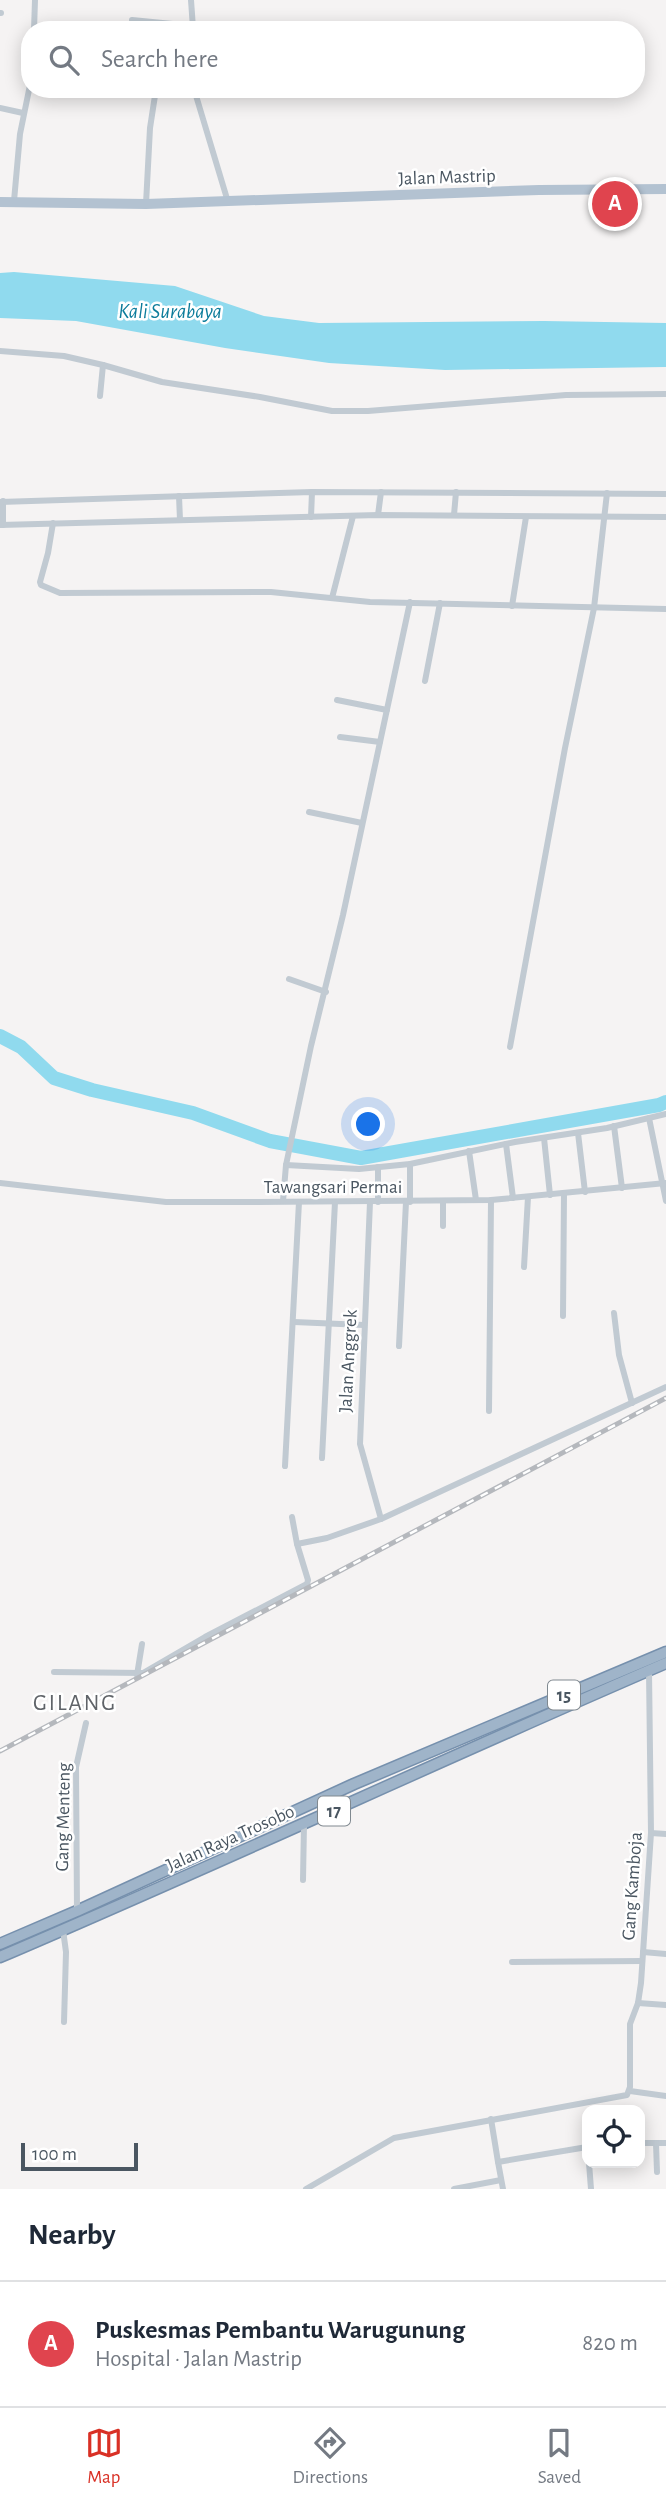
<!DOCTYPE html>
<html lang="en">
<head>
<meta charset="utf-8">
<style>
  :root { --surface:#fff; --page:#f6f6f7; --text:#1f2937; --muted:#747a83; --line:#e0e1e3; --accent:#d93025 }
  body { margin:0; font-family:"Alegreya Sans",sans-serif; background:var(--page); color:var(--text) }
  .controls { position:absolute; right:21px; bottom:21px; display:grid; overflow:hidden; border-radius:14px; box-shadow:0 4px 18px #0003 }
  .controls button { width:63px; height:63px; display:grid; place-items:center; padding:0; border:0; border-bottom:2px solid var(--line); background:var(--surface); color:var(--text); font:35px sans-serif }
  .scale { position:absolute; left:21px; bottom:18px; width:117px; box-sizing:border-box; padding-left:7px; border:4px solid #4a5661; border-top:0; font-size:19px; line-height:24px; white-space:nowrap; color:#4a5661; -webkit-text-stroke:5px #fff; paint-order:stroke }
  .you { position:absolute; left:369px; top:1125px; width:24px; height:24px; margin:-18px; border:5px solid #fff; border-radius:50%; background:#1a73e8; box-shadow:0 0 0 10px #1a73e833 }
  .badge { display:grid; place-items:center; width:46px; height:46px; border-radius:50%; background:var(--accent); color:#fff; font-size:23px; font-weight:700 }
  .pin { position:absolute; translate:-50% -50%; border:4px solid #fff; box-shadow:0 2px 7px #0006 }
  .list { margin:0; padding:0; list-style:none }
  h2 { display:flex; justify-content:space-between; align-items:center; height:91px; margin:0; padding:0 28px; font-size:30px }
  h2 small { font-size:23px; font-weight:400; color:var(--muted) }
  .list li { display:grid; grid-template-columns:46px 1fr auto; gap:21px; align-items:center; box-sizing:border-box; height:126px; padding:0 28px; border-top:2px solid var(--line) }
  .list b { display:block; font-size:26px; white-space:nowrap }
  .list p { margin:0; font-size:23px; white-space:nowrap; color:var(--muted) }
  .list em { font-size:23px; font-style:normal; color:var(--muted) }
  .icon { flex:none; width:38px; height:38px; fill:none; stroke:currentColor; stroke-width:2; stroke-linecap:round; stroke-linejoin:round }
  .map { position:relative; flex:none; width:666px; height:2189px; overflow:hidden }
  .search { position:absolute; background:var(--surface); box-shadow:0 4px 18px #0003; left:21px; right:21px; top:21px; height:77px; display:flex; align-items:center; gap:18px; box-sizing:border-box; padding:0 24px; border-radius:28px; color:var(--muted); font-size:26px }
  .sheet { height:217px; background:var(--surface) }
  nav { display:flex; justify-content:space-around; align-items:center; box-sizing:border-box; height:98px; border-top:2px solid var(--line); background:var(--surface); font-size:19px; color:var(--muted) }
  nav a { display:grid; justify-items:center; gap:4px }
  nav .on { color:var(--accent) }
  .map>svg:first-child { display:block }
</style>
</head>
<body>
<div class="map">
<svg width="666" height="2189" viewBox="0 0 666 2189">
  <rect width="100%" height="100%" fill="#f5f3f3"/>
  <path fill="#90daee" d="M14,272L175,286L264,316L319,323L544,321L666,323V367L445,370L329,363L225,348L76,321L0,318V273Z"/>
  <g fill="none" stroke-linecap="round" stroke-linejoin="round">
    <path stroke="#90daee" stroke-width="14" d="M0,1036L21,1047L54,1078L92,1090L193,1113L270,1141L361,1158L659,1105L666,1102"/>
    <defs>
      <g id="trunk">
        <path d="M0,1944L77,1911L354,1784L666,1652"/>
        <path d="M0,1957C223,1862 443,1759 666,1663"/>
      </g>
    </defs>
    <use href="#trunk" stroke="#7690ad" stroke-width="13"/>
    <g stroke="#c1cad2" stroke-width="6">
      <path d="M191,0L193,28"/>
      <path d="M0,13H1"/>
      <path d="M132,20L193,26"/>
      <path d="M34,30L35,0"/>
      <path d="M194,89L228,202"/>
      <path d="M0,108L23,113"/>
      <path d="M14,201L20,134L30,85"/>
      <path d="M146,204L150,128L156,89"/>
      <path d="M0,351L64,356L103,365L162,382L260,397L332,411H368L566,395L666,394"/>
      <path d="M100,396L103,365"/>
      <path d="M179,496L180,520"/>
      <path d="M3,501V525"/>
      <path d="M0,502L312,492L666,494"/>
      <path d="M378,515L381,492"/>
      <path d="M454,515L456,492"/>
      <path d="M311,517L312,492"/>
      <path d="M53,523L48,553L40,582L41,585L60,593L271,592L370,602L666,609"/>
      <path d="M0,525L378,515L666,517"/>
      <path d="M332,598L353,516"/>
      <path d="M512,606L526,517"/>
      <path d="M425,681L440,603"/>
      <path d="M337,700L387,710"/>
      <path d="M340,737L380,742"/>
      <path d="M309,812L362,823"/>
      <path d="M289,979L326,992"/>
      <path d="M510,1047L565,748L594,608L607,493"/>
      <path d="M649,1118L666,1201"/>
      <path d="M614,1126L622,1188"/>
      <path d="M578,1133L585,1192"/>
      <path d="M544,1138L550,1195"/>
      <path d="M506,1144L513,1198"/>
      <path d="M469,1151L476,1200"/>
      <path d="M410,1164V1202"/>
      <path d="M286,1165L311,1046L343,915L410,602"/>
      <path d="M378,1167V1202"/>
      <path d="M0,1183L166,1202H258L491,1200L666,1183"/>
      <path d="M283,1201L286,1165L359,1169L410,1164L515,1142L607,1128L666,1114"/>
      <path d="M370,1202L360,1444L381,1519"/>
      <path d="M443,1226V1201"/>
      <path d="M524,1267L528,1197"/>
      <path d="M614,1313L619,1355L632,1403"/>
      <path d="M563,1316L564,1194"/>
      <path d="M294,1322L364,1325"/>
      <path d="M399,1346L406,1202"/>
      <path d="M489,1411L491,1200"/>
      <path d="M322,1458L335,1202"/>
      <path d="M285,1466L299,1202"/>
      <path d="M297,1544L327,1538L381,1519L666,1387"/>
      <path d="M54,1672L143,1673L205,1637L307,1584L308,1580L297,1544L292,1517"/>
      <path d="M137,1675L142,1644"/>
      <path d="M651,1833L666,1834"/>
      <path d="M303,1880L304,1824"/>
      <path d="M77,1911L76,1767L86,1723"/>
      <path d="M63,1930L66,1952L64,2022"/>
      <path d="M643,1952L666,1954"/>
      <path d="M512,1962L642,1961"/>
      <path d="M638,2003L666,2005"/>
      <path d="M630,2091L666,2096"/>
      <path d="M491,2119L498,2162"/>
      <path d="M640,2143H666"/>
      <path d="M656,2143L657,2172"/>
      <path d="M589,2163L591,2189"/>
      <path d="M306,2189L394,2138L627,2095L630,2087V2024L638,2003L641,1983L651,1833L649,1671"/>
      <path d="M454,2189L501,2180"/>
      <path d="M503,2189L498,2162L587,2147"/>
    </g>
    <path stroke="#b3c2d1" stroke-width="10" d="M0,202L146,204L539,190L666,189"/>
    <use href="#trunk" stroke="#9fb4c9" stroke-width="10"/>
    <defs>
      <path id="rail" d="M0,1751L666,1398"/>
    </defs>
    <use href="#rail" stroke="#b5b8bd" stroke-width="5"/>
    <use href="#rail" stroke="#fff" stroke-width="2.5" stroke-dasharray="8" stroke-linecap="butt"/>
  </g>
  <g text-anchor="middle" stroke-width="5" stroke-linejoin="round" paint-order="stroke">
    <g fill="#fff" stroke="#808990" stroke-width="2">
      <rect x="548" y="1680.5" width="32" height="29" rx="5"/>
      <rect x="318" y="1796.5" width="32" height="29" rx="5"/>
    </g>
    <g font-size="18" font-weight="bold" fill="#4a5661">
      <text x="564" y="1701">15</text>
      <text x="334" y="1817">17</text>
    </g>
    <g font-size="19" fill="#4a5661" stroke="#fff">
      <text transform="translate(447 176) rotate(-2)" y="7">Jalan Mastrip</text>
      <text x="333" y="1193">Tawangsari Permai</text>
      <text transform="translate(347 1361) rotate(-87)" y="7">Jalan Anggrek</text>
      <text transform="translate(62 1817) rotate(-89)" y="7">Gang Menteng</text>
      <text transform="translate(230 1837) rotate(-24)" y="7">Jalan Raya Trosobo</text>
      <text transform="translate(631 1886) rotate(-86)" y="7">Gang Kamboja</text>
    </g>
    <g font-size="21" font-style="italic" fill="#0c7c9b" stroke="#fff">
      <text x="170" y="318">Kali Surabaya</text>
    </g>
    <g font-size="23" letter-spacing="2" fill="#5f6368" stroke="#fff">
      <text x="75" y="1710">GILANG</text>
    </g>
  </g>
</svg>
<div class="controls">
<button><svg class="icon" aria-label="locate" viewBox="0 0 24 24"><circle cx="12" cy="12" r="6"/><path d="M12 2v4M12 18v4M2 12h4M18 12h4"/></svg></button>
</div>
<div class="scale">100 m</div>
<div class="you"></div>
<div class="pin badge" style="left:615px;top:204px;background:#e0444e">A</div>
<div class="search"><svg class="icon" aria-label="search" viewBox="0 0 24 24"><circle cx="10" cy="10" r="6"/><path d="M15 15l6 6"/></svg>Search here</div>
</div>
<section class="sheet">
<h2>Nearby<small></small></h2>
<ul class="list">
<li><span class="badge" style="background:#e0444e">A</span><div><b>Puskesmas Pembantu Warugunung</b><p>Hospital · Jalan Mastrip</p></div><em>820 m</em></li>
</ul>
</section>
<nav>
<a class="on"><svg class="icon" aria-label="map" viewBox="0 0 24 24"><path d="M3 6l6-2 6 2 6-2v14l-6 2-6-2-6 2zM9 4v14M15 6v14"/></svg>Map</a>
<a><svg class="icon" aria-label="directions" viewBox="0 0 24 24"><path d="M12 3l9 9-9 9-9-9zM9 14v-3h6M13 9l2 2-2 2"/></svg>Directions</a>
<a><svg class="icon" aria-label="saved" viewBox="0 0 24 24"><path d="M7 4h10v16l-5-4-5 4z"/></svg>Saved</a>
</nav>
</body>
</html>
